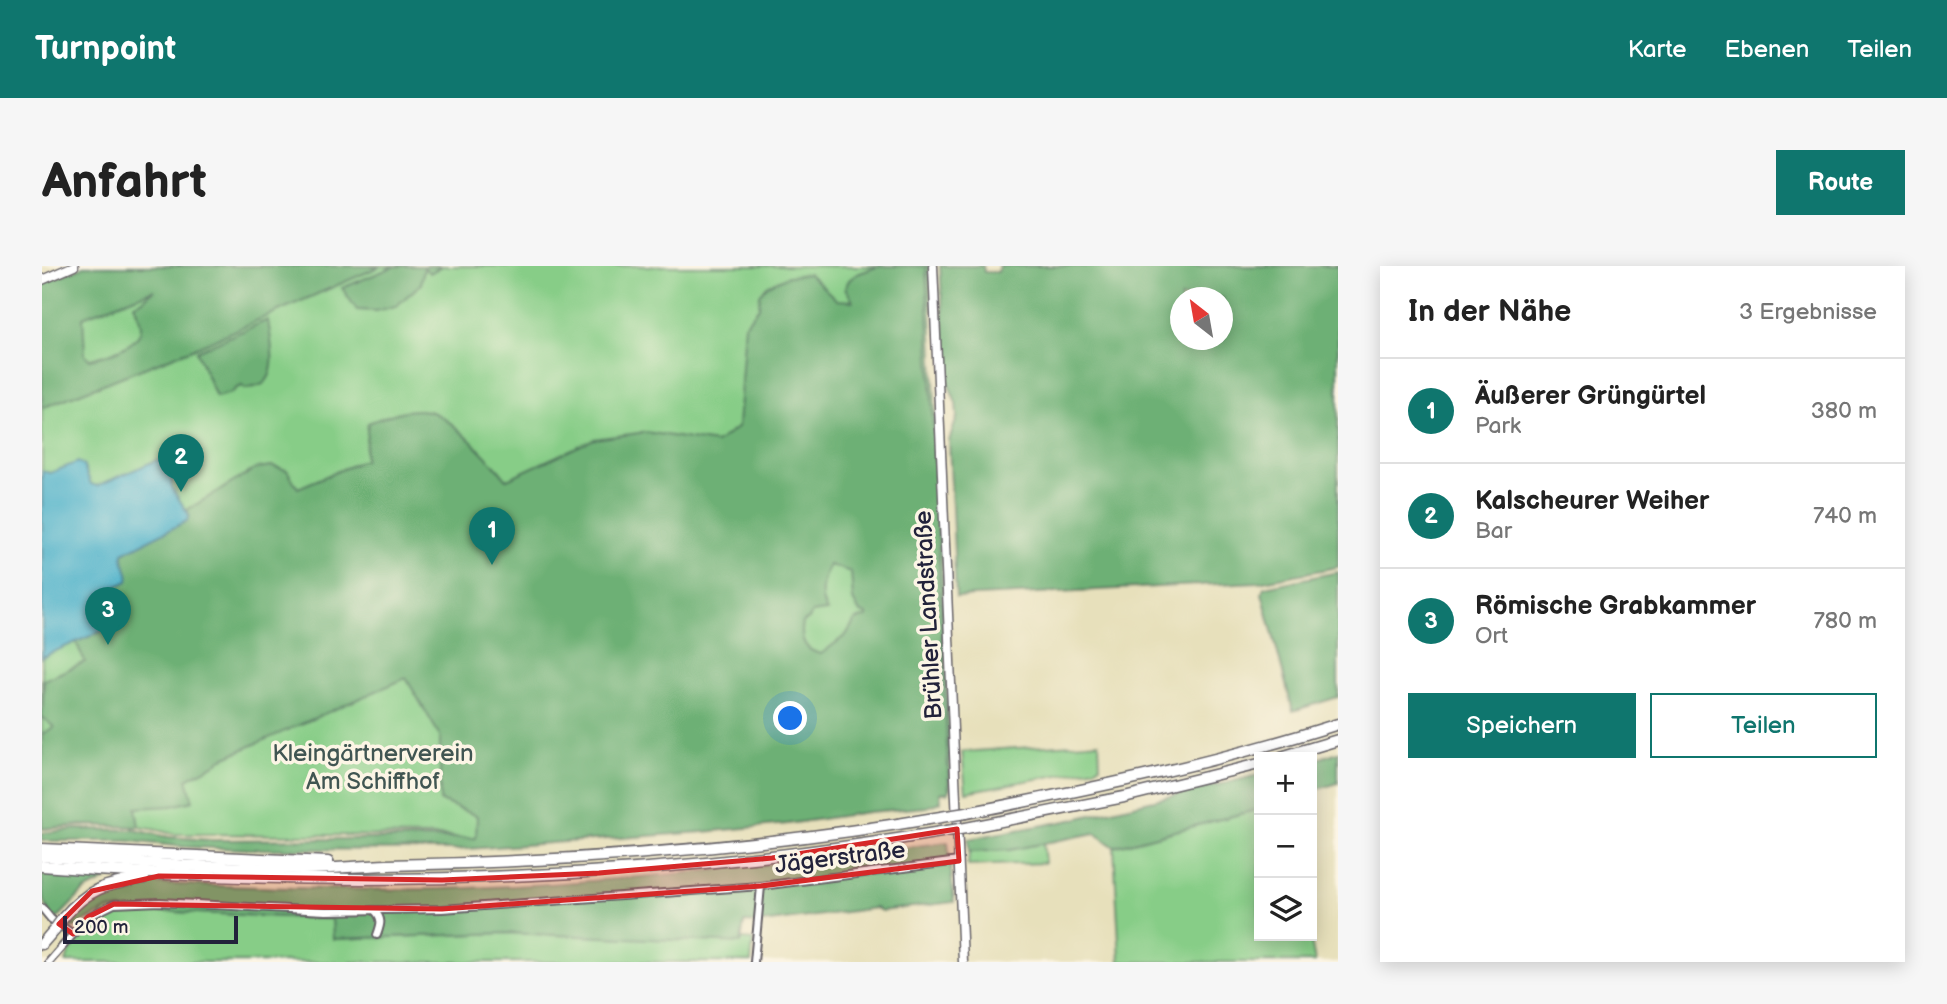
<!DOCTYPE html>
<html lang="de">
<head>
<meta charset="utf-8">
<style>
  :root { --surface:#fff; --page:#f6f6f6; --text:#222; --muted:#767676; --line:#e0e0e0; --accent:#0f766e }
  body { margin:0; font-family:"Balsamiq Sans",sans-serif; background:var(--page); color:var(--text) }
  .controls { position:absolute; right:21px; bottom:21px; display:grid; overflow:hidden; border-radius:0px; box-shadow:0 4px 18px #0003 }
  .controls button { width:63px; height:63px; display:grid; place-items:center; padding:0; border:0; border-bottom:2px solid var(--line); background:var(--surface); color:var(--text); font:35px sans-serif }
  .compass { position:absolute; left:1128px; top:21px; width:63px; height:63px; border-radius:50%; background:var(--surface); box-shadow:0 4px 18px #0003; rotate:329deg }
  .scale { position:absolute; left:21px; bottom:18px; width:175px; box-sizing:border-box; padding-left:7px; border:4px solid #22223b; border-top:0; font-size:19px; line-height:24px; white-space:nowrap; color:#22223b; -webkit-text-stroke:5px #fcf5e5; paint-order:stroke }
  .you { position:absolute; left:749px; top:453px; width:24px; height:24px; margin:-18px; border:5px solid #fff; border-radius:50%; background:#1a73e8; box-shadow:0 0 0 10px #1a73e833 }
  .badge { display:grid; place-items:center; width:46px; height:46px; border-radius:50%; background:var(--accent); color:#fff; font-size:23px; font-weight:700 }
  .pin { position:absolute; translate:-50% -58px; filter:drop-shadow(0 2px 4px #0008) }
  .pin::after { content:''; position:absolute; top:37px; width:24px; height:21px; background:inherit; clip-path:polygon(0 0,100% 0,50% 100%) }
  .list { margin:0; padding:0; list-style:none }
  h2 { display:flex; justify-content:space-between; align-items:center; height:91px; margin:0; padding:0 28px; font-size:30px }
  h2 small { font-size:23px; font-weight:400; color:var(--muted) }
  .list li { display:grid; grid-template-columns:46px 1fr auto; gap:21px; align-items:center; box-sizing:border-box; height:105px; padding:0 28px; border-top:2px solid var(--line) }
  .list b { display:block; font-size:26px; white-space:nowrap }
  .list p { margin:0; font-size:23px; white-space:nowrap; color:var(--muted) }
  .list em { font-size:23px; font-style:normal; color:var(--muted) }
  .actions { display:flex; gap:14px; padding:21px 28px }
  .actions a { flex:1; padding:16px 0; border:2px solid var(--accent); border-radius:0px; text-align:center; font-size:24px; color:var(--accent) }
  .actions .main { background:var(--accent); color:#fff }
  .icon { flex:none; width:38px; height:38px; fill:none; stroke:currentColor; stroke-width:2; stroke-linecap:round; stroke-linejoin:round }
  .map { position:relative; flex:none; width:1296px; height:696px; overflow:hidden; border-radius:0px }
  header { display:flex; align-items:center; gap:42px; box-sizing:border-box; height:98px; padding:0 35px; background:var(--accent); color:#fff }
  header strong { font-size:33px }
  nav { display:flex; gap:38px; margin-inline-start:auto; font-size:24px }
  .intro { display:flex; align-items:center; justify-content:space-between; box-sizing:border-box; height:168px; padding:0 42px }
  h1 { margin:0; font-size:49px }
  .button { padding:18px 32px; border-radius:0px; background:var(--accent); color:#fff; font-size:24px; font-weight:700 }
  main { display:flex; gap:42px; padding:0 42px }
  aside { flex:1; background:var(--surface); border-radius:0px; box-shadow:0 4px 18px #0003 }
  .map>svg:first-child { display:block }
</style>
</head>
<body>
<header>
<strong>Turnpoint</strong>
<nav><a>Karte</a><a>Ebenen</a><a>Teilen</a></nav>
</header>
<div class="intro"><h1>Anfahrt</h1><a class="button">Route</a></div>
<main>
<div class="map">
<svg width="1296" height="696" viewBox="0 0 1296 696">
  <rect width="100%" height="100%" fill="#fcf5e5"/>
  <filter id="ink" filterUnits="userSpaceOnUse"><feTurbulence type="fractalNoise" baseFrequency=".0143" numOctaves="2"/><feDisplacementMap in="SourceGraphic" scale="14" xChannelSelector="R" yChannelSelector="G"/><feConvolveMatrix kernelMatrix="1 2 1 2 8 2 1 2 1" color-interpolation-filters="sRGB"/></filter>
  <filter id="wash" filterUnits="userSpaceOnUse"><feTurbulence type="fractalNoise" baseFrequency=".00686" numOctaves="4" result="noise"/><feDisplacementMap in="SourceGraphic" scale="28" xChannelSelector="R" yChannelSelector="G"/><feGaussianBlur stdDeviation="1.57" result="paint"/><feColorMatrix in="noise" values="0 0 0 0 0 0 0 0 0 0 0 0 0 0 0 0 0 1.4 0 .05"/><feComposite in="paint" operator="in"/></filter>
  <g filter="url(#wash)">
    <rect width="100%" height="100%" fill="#e7e0bb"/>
    <g fill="#87cd87" stroke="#547861" stroke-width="2">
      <path d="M42,0H887L908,487L909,519L907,526L723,548L411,574L410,571L399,570L131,568C89,555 44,559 0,563V18Z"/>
      <path d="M1057,476L1058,500L1054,502L924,526L920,486Z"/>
      <path d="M1217,543V670H1268L1273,696H1078L1072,581Z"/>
      <path d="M1001,577L1003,597L926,600L927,586L968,584Z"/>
      <path d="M65,643L291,653L292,673L465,667L699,676L701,673L711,674L709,696H24L27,686Z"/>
    </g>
    <g fill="#6db074" stroke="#486958" stroke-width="2" fill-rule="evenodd">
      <path d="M42,0H339L148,84L0,142V18ZM112,24L101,34L92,38C94,45 99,53 99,61C99,80 62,90 47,93L43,88L41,51Z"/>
      <path d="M353,0H400L388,7L382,2L379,18L354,40L334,45L315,44L300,22Z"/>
      <path d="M837,0H884L907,526L898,527L899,536L885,541L826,546L746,558L661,566L412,584L205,583L143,581L86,575H0V567L34,563L93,564L127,571L170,574L434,572L435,550L398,535V470L364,412L177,494V496L145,513L151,535L130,540L94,542L97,561L40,559L0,563V468L12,461L0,451L2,414L43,396L34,376L62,364L65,356L56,332L60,327L86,315C87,305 79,297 81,287L147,249L145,244L215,202L230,200L245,204L256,222L322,194L326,157C345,150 365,141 386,145C410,150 448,195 465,213L552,173L604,166L674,177L696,161L703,58L717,41L718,29L725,20L746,10L767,8L795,34L811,35L803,22L807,14L815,8ZM787,299L809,306L811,334L818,347L825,348V351L813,354L804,369L779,388C761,384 758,372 761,356L767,353L770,347L785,345C776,332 780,313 787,299Z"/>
      <path d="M898,0H941L942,6H956L957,0H1296V301L1216,316L914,331L907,175L915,151L914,138L905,114ZM1139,32H1181V74H1139Z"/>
      <path d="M226,54C228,70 238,110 219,119C214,121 208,122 203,123L200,120L194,122L189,127L174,131L154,85Z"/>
      <path d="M1296,306V431L1251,445L1220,327L1222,321Z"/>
      <path d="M1296,486V517L1270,525V495Z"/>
      <path d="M1217,509V543L1072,581L1053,567L968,584L927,586L926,573L1024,555Z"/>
      <path d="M906,576L912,636L839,645L834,642L720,657L702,656L699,677L465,667L291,673L290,653L66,643L31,662L22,657C45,631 55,625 90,617C193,620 295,625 398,623C568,618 737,598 906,576Z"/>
      <path d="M0,609L64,614L42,625L15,653C0,641 0,628 0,609Z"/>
    </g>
    <path fill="#4bb1ca" stroke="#366a82" stroke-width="2" d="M117,193L125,196L130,207V222L147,249L145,255L81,287C79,297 89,305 86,315L60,327L56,332L65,356L62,364L0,391V205L8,207L36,196L41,199L49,218L55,220Z"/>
  </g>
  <g filter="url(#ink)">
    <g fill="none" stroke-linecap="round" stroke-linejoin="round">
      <defs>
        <g id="minor">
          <path d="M0,642L9,653L31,668"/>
          <path d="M332,644C341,653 339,658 335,669"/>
          <path d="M7,696L46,651L72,638L118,636L284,645L400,643L719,620"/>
          <path d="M712,696L719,620L917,595"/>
        </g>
        <g id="major">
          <path d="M891,0L921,696"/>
          <path d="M0,14L32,0"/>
        </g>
        <g id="highway">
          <path d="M1239,491L1296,474"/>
          <path d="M924,547C1049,523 1174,497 1296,458"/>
          <path d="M924,562L1082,531L1217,498"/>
          <path d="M0,583L286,596"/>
          <path d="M0,590C86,597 173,602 260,603C288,603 316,600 345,599C532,596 719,582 905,550"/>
          <path d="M0,600C302,624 606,616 905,565"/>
          <path d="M21,652C46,622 65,618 102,612"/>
          <path d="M0,678L13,663"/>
        </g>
      </defs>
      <use href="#minor" stroke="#676468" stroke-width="10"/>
      <use href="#major" stroke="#676468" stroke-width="11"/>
      <use href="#highway" stroke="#676468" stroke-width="13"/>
      <use href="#minor" stroke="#fff" stroke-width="6"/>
      <use href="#major" stroke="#fff" stroke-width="8"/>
      <use href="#highway" stroke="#fff" stroke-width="10"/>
      <defs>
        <g id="highway-bridge">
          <path d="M905,550L924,547"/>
          <path d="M905,565L924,562"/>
          <path d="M13,663L21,652"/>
        </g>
      </defs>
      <use href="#highway-bridge" stroke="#676468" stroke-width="13" stroke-linecap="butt"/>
      <use href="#highway-bridge" stroke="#fff" stroke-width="10"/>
    </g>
  </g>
  <path fill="#d62828" fill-opacity="0.2" stroke="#d62828" stroke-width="5" stroke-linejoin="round" d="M915,563L917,595L719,620L400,643L72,638L46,651L31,668L17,658L50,625L117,610L400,614L557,607L730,592Z"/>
  <g text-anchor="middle" stroke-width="7" stroke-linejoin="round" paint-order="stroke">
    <g font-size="24" fill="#22223b" stroke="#fcf5e5">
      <text transform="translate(886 349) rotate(-93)" y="8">Brühler Landstraße</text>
      <text transform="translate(798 591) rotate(-7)" y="8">Jägerstraße</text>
    </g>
    <g font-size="24" fill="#405552" stroke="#fcf5e5">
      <text x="331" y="495">Kleingärtnerverein<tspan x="331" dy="28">Am Schiffhof</tspan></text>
    </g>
  </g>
</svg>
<div class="controls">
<button>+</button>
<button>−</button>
<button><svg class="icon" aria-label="layers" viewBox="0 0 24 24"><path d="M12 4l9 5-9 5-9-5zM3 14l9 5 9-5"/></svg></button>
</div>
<svg class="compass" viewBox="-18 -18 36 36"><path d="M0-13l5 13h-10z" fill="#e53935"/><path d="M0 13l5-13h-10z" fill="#767676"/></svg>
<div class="scale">200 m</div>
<div class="you"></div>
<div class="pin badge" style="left:450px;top:299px">1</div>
<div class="pin badge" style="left:139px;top:226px">2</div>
<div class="pin badge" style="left:66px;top:379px">3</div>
</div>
<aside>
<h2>In der Nähe<small>3 Ergebnisse</small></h2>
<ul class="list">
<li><span class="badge">1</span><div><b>Äußerer Grüngürtel</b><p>Park</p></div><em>380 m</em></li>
<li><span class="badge">2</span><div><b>Kalscheurer Weiher</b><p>Bar</p></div><em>740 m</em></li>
<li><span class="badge">3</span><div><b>Römische Grabkammer</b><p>Ort</p></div><em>780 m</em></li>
</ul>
<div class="actions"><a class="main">Speichern</a><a>Teilen</a></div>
</aside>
</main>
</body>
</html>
